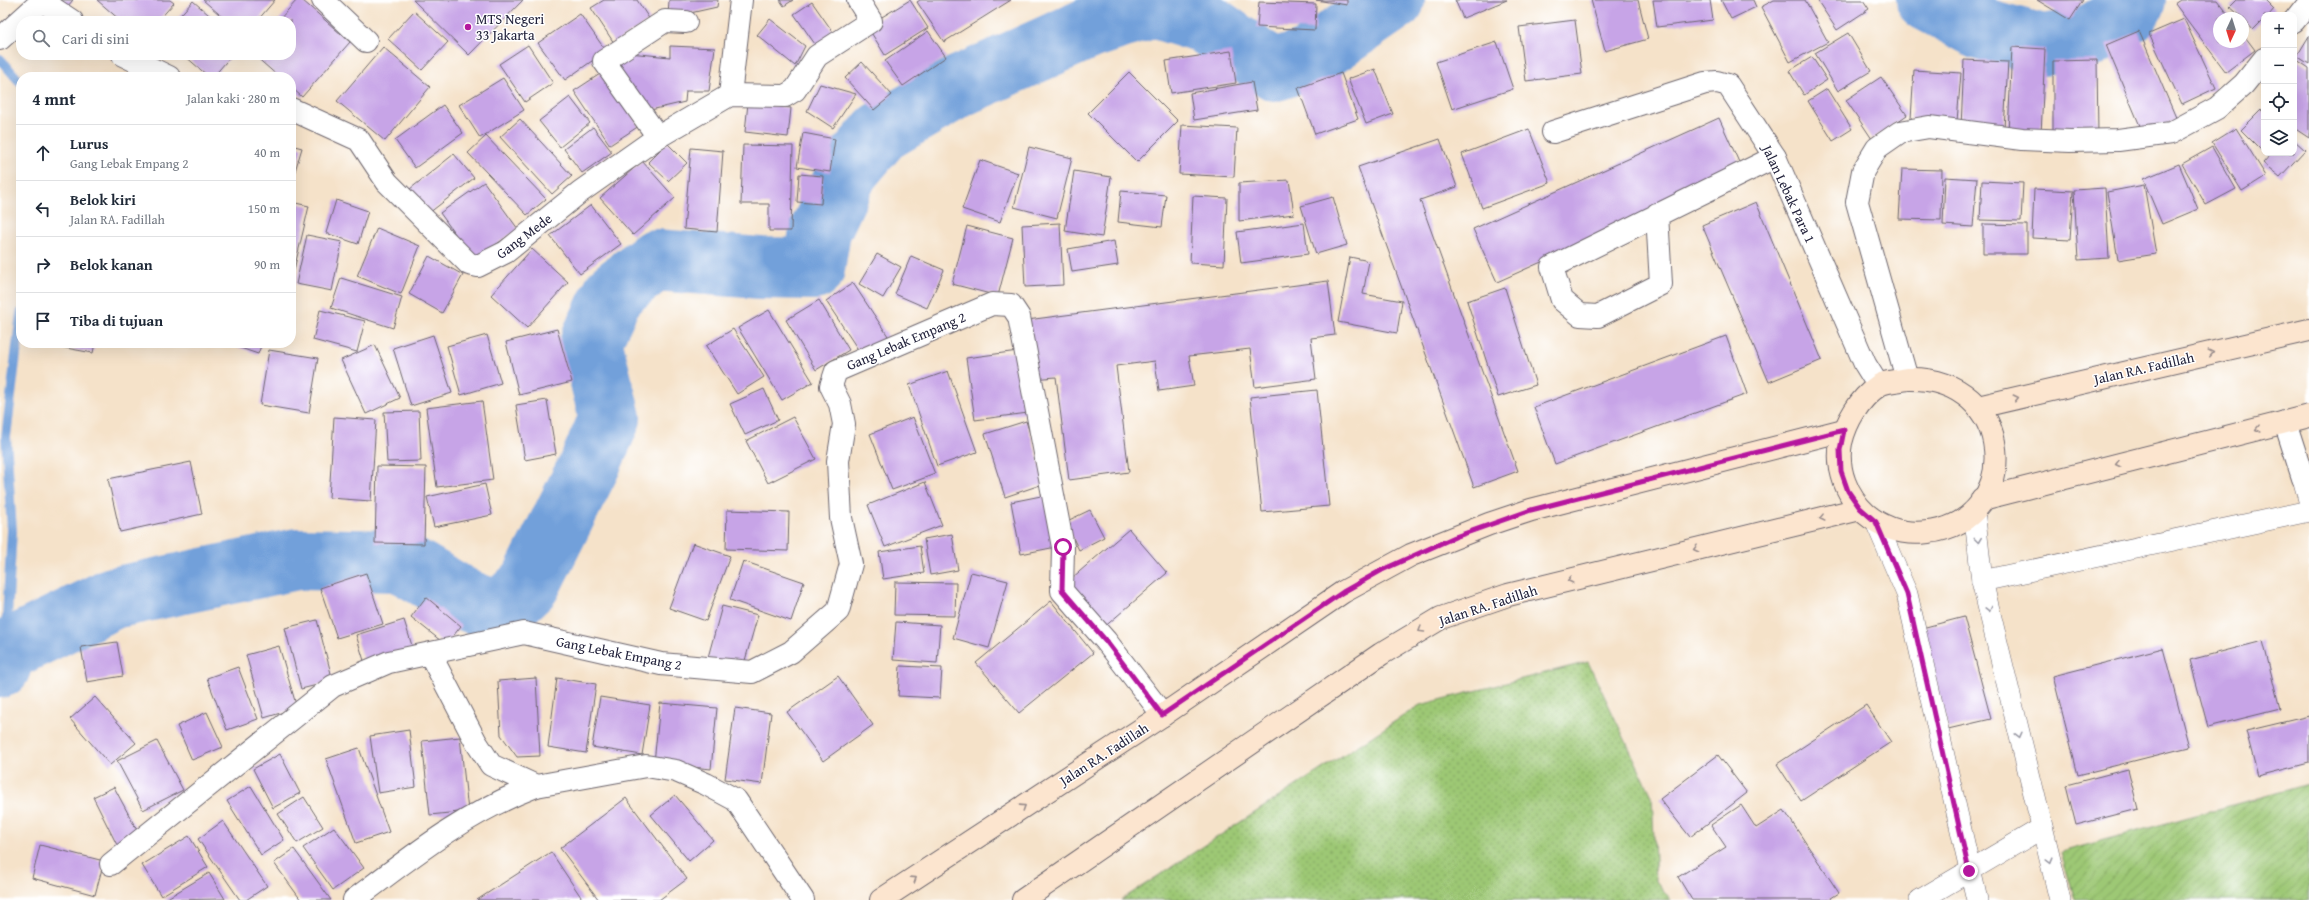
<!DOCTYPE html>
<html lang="id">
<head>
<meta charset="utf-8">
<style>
  :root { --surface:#fff; --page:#f6f6f7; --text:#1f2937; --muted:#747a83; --line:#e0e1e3 }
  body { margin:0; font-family:"Gentium Book Plus",serif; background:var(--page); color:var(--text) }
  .controls { position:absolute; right:12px; top:12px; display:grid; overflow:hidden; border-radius:8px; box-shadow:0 4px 16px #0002 }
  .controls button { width:36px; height:36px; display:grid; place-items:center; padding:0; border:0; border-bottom:1px solid var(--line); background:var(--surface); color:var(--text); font:20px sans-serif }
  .compass { position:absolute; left:2213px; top:12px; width:36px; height:36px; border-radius:50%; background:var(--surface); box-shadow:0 4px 16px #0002; rotate:184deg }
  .stop { position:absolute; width:12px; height:12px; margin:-9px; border:3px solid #b5179e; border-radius:50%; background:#fff }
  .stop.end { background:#b5179e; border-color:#fff; box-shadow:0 1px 4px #0008 }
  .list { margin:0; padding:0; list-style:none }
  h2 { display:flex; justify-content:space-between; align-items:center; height:52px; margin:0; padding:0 16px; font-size:17px }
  h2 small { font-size:13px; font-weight:400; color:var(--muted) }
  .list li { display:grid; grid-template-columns:26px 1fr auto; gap:12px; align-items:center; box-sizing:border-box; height:56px; padding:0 16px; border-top:1px solid var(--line) }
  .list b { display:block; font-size:15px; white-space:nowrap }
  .list p { margin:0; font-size:13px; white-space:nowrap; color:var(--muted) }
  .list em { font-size:13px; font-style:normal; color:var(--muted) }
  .icon { flex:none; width:22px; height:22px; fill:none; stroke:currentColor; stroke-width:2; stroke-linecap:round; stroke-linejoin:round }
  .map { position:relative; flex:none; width:2309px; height:900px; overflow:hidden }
  .search { position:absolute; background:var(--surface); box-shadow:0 4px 16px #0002; left:16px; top:16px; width:280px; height:44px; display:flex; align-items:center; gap:10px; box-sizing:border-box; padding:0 14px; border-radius:16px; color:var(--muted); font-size:15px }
  .panel { position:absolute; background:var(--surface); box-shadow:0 4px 16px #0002; left:16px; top:72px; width:280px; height:276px; border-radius:16px }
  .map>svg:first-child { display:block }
</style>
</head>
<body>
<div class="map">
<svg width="2309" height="900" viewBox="0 0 2309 900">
  <defs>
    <pattern id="grass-dots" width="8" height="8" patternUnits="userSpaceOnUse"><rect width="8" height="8" fill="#9dc875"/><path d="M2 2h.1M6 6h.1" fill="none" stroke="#80a261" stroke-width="1.8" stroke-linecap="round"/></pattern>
    <pattern id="garden-furrows" width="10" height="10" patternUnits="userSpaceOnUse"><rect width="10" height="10" fill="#9dc875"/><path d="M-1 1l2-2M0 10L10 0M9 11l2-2" fill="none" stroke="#80a261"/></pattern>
  </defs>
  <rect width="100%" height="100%" fill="#fff"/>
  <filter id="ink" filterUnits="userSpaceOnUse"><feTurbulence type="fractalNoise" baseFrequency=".025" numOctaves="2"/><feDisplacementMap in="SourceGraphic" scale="8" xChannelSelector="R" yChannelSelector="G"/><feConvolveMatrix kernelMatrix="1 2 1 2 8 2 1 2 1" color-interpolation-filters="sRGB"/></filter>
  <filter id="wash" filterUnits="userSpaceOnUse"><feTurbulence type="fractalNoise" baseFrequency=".012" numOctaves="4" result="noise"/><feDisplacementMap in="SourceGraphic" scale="16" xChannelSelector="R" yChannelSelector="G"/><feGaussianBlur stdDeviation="0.9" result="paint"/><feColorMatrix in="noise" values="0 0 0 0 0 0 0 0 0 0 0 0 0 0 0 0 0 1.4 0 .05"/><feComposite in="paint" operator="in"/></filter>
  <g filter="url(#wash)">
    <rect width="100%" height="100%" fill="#f5e2c9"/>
    <path fill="url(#grass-dots)" stroke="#607558" d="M1588,662L1652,796L1656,881L1671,900H1121L1420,705Z"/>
    <path fill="url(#garden-furrows)" stroke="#607558" d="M2309,784V900H2075L2061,852Z"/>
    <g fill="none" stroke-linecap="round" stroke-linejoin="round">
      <g stroke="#72a0da" stroke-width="10">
        <path d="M0,59L21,83"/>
        <path d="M5,651L12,531L6,437L21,313"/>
      </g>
      <g stroke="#72a0da" stroke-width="62">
        <path d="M1927,0L1980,28L2042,45L2085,39L2128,13L2135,0"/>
        <path d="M0,667L5,651L113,598L297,559L400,561L464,599L499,613L530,584L590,464L610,418L591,341L614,292L655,260L761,268L814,269L820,231L848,171L881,132L960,86L1087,29L1153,7L1207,24L1243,50L1276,70L1308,59L1394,0"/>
      </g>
    </g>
    <g id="blocks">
      <g fill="#c7a4e7">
        <path d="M60,0H73L62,13Z"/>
        <path d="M97,0H170L174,3L158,21H121Z"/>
        <path d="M203,0H275L257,21H227Z"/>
        <path d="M297,0H302L350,42L302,97L291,87V77H279L254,55H291V21H278Z"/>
        <path d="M413,0H523L469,55Z"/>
        <path d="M604,0H637L650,20L614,43L591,8Z"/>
        <path d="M669,0H718L717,7L668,18Z"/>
        <path d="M780,0H793L784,6Z"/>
        <path d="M910,0L928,28L885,55L867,26Z"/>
        <path d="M920,0H1011L944,42L917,2Z"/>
        <path d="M1316,0H1347V5Z"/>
        <path d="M1455,0H1507L1463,18Z"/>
        <path d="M1591,0H1638L1648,39L1605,51Z"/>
        <path d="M1653,0H1710L1713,20L1657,27Z"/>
        <path d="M1721,0H1753L1756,7L1731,19Z"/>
        <path d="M1774,0H1805L1828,42L1790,62L1761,7Z"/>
        <path d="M1817,0H1863L1869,9L1837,30Z"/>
        <path d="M2037,0H2083L2070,20Z"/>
        <path d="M2181,0H2217L2231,18H2219V42H2243V34L2255,50L2226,72L2175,4Z"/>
        <path d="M2237,0H2265L2274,9L2269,15H2264V19L2253,30L2243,18L2230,7Z"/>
        <path d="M193,1L216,21H175Z"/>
        <path d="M812,2L835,35L817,47L794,14Z"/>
        <path d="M1259,2L1316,4L1315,30L1257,27Z"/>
        <path d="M414,11L448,42L422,70L388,39Z"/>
        <path d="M580,14L606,51L565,80L538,43Z"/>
        <path d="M770,19L805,46L795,66L757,35Z"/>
        <path d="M2184,19L2216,88L2182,104L2149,34Z"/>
        <path d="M1575,20L1582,74L1526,81L1519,27Z"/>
        <path d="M928,31L946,57L903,86L885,61Z"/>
        <path d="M2139,31L2177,120L2143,133L2106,45Z"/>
        <path d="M1848,33L1871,71L1838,91L1815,53Z"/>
        <path d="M2309,36V64L2297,56Z"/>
        <path d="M1497,42L1513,89L1452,109L1436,62Z"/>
        <path d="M528,45L553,83L525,102L499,64Z"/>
        <path d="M670,46L715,48L709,91H686L685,102L642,112L611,64L629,53L670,57Z"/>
        <path d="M383,47L430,87L385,141L337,101Z"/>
        <path d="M2012,47L2045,49L2041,135L2008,133Z"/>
        <path d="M1231,51L1236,83L1171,93L1166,61Z"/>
        <path d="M184,55H232L213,77H209Z"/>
        <path d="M1812,57L1827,80L1804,95L1789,71Z"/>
        <path d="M2294,58L2309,68V138L2294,128Z"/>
        <path d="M1964,60L2008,62L2004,129L1961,127Z"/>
        <path d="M2097,60L2098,135H2053V61Z"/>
        <path d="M862,62L892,95L874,110L845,78Z"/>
        <path d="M1375,69L1393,114L1366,124L1348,79Z"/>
        <path d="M1914,70L1961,73L1957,121L1911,119Z"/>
        <path d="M603,72L639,126L610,145L574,91Z"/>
        <path d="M1129,72L1178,121L1137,162L1088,113Z"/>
        <path d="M1341,73L1358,119L1315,134L1298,88Z"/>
        <path d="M1881,77L1907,115L1872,139L1846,100Z"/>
        <path d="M503,78L524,110L480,138L459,105Z"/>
        <path d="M1252,82L1257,110L1194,120L1190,93Z"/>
        <path d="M820,84L856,94L833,128L807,111Z"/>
        <path d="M1827,89L1852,129L1833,141L1808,101Z"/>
        <path d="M570,97L590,123L560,147L539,121Z"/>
        <path d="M748,103L791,108L788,137L745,132Z"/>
        <path d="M443,105L463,133L415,168L395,140Z"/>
        <path d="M2261,110L2264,113L2263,152L2241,130Z"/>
        <path d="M1719,118L1743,171L1497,282L1473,229Z"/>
        <path d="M520,119L572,176L552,194L500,137Z"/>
        <path d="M1182,125L1237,128L1234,177L1179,174Z"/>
        <path d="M593,127L612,152L582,173L564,149Z"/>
        <path d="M2236,128L2266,176L2242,191L2212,143Z"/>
        <path d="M1529,129L1550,183L1482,208L1462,154Z"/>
        <path d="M803,133L835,139L830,172L797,167Z"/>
        <path d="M486,136L546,199L527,215L468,153Z"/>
        <path d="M1440,139L1457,187L1420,200L1518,471L1474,487L1358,167Z"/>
        <path d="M2294,140L2305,150L2280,177L2263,163L2272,153H2294Z"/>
        <path d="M667,143L687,163L668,181L648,162Z"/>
        <path d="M291,145L302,148L291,184Z"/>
        <path d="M743,145L793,146L791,231H769V204H741Z"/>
        <path d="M1029,147L1072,158L1057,218L1014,207Z"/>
        <path d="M2212,147L2236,189L2206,205L2182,164Z"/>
        <path d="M691,148L723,151L717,232L684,229Z"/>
        <path d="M454,154L474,178L429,213L410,189Z"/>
        <path d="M980,160L1018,173L1000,222L962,209Z"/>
        <path d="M642,161L675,198L633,235L600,198Z"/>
        <path d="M2179,164L2198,209L2162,224L2143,179Z"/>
        <path d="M1902,169L1942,170L1941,220L1899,219Z"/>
        <path d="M1074,171L1111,177L1102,237L1065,231Z"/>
        <path d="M799,174L823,176L821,204L797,202Z"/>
        <path d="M1945,177L1977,179L1973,227L1943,225Z"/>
        <path d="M1289,180L1294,214L1239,221V183Z"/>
        <path d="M1982,181L2023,183L2021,221L1980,220Z"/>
        <path d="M484,182L518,229L474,260L440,213Z"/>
        <path d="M2144,185L2156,254L2118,260L2107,192Z"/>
        <path d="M2105,188L2109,258L2078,260L2074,190Z"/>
        <path d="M2034,189L2073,191L2070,240L2032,238Z"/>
        <path d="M1121,191L1166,195L1162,227L1118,222Z"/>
        <path d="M1193,196L1227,198L1224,265L1190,263Z"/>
        <path d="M1333,197L1347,245L1316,254L1301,206Z"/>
        <path d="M336,200L368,211L358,244L326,233Z"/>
        <path d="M291,202L309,206L294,270H291Z"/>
        <path d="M1756,202L1822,360L1769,382L1702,225Z"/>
        <path d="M591,205L621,244L580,274L550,236Z"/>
        <path d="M1060,223L1063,285L1025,287L1022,225Z"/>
        <path d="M1304,223L1308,254L1241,263L1237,232Z"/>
        <path d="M1983,224L2027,225V254H1983Z"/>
        <path d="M967,226L1013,238L998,296L952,284Z"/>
        <path d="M377,228L420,246L401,294L357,276Z"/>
        <path d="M307,235L342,242L332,291L296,284Z"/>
        <path d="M1114,241L1118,265L1072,272L1068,249Z"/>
        <path d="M532,249L568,282L527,328L491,295Z"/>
        <path d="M877,254L901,267L883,298L859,284Z"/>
        <path d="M429,256L463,275L442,313L409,294Z"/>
        <path d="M911,256L944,270L927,308L895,294Z"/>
        <path d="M1350,257L1369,261L1363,294L1402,301L1397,333L1338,322Z"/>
        <path d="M341,278L402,297L393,328L331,308Z"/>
        <path d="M1328,281L1335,335L1311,338L1316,379L1255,387L1250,349L1189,356L1194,386L1159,391L1155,361L1116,366L1129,472L1069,480L1056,377L1034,379L1027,320Z"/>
        <path d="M853,283L888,336L861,354L826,301Z"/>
        <path d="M1505,288L1536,385L1498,397L1467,301Z"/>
        <path d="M819,300L849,350L816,370L786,320Z"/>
        <path d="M320,310L365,321L357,352L313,340Z"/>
        <path d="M769,310L813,382L782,400L738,328Z"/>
        <path d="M557,329L572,382L519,395L506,342Z"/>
        <path d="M733,329L764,377L737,394L706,346Z"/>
        <path d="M433,335L452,393L411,406L393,348Z"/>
        <path d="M487,335L501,383L461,395L447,346Z"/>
        <path d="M1726,336L1747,394L1555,464L1534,407Z"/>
        <path d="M55,343H95L93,353L55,346Z"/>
        <path d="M226,343H262L258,354Z"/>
        <path d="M375,345L400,398L366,414L341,360Z"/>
        <path d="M269,350L318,358L309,413L260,405Z"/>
        <path d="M1018,351L1028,413L975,420L966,358Z"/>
        <path d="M948,371L977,452L937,466L909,385Z"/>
        <path d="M764,389L778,420L745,435L730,404Z"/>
        <path d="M1317,390L1329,506L1262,512L1250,397Z"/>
        <path d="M547,400L556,454L525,460L516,405Z"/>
        <path d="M482,401L493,480L437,487L426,408Z"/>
        <path d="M419,411L421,461L387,462L384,412Z"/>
        <path d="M334,417L376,420L371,501L329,498Z"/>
        <path d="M793,417L816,459L768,483L746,441Z"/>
        <path d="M913,417L935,474L892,490L870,434Z"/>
        <path d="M1026,421L1046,483L1005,497L985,434Z"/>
        <path d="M191,462L202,514L120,532L108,479Z"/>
        <path d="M377,466L426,467L424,544L375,543Z"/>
        <path d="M925,482L942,525L885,547L868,505Z"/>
        <path d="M485,484L492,515L434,527L427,497Z"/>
        <path d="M1051,494L1061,546L1021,554L1011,502Z"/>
        <path d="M727,510L789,512L788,551L726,549Z"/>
        <path d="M1090,510L1104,537L1079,550L1065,522Z"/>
        <path d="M1129,529L1167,573L1102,629L1065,584Z"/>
        <path d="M952,534L958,570L930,575L924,539Z"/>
        <path d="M693,543L730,556L706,621L669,608Z"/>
        <path d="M920,546L924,573L883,579L879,552Z"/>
        <path d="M743,561L804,582L791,621L730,600Z"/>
        <path d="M971,572L1008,581L989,648L953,638Z"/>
        <path d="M366,573L383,624L337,638L320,588Z"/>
        <path d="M895,582L956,583L955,616L894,615Z"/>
        <path d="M426,597L461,626L446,645L411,617Z"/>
        <path d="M1051,601L1093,653L1019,713L976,663Z"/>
        <path d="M722,606L758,615L742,671L707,661Z"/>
        <path d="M1964,617L1991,719L1948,729L1922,628Z"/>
        <path d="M317,620L333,681L301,689L285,628Z"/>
        <path d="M404,620L414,652L366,667L356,635Z"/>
        <path d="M896,622L940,625L937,663L893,660Z"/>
        <path d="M2263,641L2280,709L2208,727L2190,660Z"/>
        <path d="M117,642L123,676L87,682L81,647Z"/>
        <path d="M279,646L297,708L264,718L246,655Z"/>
        <path d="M2163,648L2189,747L2078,775L2053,676Z"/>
        <path d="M900,666L942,668L940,698L898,696Z"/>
        <path d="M238,667L258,719L227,730L207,678Z"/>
        <path d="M838,676L873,725L823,761L787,712Z"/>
        <path d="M536,678L540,756L517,757L501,735L498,681Z"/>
        <path d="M557,678L596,684L586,753L548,747Z"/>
        <path d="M95,697L136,743L110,765L70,719Z"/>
        <path d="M600,697L650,705L642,755L592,747Z"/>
        <path d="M660,703L717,708L711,769L654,763Z"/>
        <path d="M1866,705L1891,742L1801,801L1777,764Z"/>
        <path d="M735,708L771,713L762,784L725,779Z"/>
        <path d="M207,712L223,747L192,760L177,726Z"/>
        <path d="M2309,716V763L2258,776L2246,731Z"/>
        <path d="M409,730L416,787L378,793L370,736Z"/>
        <path d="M460,737L468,811L430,815L422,741Z"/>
        <path d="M157,741L183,790L143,810L117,761Z"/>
        <path d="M359,748L389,832L356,843L326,759Z"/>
        <path d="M280,754L300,793L273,808L253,769Z"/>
        <path d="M1718,755L1747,793L1690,837L1660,799Z"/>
        <path d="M2128,769L2138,809L2076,825L2066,785Z"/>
        <path d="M251,786L284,840L261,855L227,801Z"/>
        <path d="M114,787L139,834L117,845L93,797Z"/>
        <path d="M675,795L713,840L689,861L651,815Z"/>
        <path d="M304,797L323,827L297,843L278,814Z"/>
        <path d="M626,798L687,879L659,900H599L560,848Z"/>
        <path d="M1741,805L1756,828L1784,810L1839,893L1828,900H1692L1678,877L1726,847L1711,825Z"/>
        <path d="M223,821L267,886L246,900H240L198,839Z"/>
        <path d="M334,827L364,868L333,890L303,848Z"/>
        <path d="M189,836L208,867L161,896L142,865Z"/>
        <path d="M40,845L104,861L95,895L32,878Z"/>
        <path d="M294,849L331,900H301L274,863Z"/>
        <path d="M551,852L583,900H477Z"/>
        <path d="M209,873L225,899L164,900Z"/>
      </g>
    </g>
  </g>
  <g filter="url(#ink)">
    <use href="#blocks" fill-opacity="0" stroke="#6c656d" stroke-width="1"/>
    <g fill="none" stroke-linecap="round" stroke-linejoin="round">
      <defs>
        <g id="service">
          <path d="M2303,478L2309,500"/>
          <path d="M1974,510L1982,581L2060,900"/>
          <path d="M1876,522L1907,594L1977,900"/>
          <path d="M1982,581L2309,511"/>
          <path d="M1920,900L2042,828"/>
        </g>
        <g id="minor">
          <path d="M323,0L366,41"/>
          <path d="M42,1L72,21"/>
          <path d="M2294,21L2309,2"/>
          <path d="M123,55L169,77"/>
          <path d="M730,95L741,0"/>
          <path d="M291,109L359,140L387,182L469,264L478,266L506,252L580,192L658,137L730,95L785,96L795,90L817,56L871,21L858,0"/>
          <path d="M1553,132L1705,83L1717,82L1728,85L1775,157L1865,364L1878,385"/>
          <path d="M658,137L604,61L665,21L686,22"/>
          <path d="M1657,214L1661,284L1598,316L1580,315L1562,300L1552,267L1775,157"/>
          <path d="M1907,379L1857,202L1863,171L1877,148L1900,132L1929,127L2022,139L2070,141L2118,140L2171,133L2217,108L2244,84L2264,59"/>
          <path d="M2285,422L2303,478"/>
          <path d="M430,654L476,742L491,765L536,786L646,766L676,771L706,784L736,800L803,900"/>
          <path d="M111,864L333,686L389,662L524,633L661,664L752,672L791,652L838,611L851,564L841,518L838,461L844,424L840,404L831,386L836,371L992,304L1011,305L1019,317L1063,547L1062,591L1106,641L1163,715"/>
          <path d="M354,900C412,856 467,812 536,786"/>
        </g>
        <path id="tertiary" d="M0,39L43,0"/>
        <g id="secondary">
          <path d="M1907,379C2017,375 2025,521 1928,532C1905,535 1884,529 1866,514C1847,497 1836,469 1841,443C1846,422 1859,399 1878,386C1884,381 1899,381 1907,379Z"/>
          <path d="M1978,407L2309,330"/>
          <path d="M1982,499L2309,416"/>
          <path d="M881,900L1163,715L1343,592L1411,555L1489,524L1531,510L1844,430"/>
          <path d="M1023,900L1381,654L1441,618L1508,595L1860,509"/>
        </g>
      </defs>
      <use href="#service" stroke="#6c656d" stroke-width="22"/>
      <use href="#minor" stroke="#6c656d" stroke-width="24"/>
      <use href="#tertiary" stroke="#6c656d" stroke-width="24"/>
      <use href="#secondary" stroke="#6c656d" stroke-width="24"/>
      <use href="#service" stroke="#fff" stroke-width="21"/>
      <use href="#minor" stroke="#fff" stroke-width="22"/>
      <use href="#tertiary" stroke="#fff" stroke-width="22"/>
      <use href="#secondary" stroke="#fce5cf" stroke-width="22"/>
    </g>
    <defs><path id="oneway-chevron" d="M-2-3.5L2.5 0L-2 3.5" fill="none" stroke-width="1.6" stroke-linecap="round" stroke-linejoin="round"/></defs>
    <g stroke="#9a8d8c">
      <use href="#oneway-chevron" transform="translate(2211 353) rotate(-13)"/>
      <use href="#oneway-chevron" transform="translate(2016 398) rotate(-13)"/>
      <use href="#oneway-chevron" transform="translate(2258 429) rotate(166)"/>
      <use href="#oneway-chevron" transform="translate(2118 464) rotate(166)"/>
      <use href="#oneway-chevron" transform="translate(1822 518) rotate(166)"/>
      <use href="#oneway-chevron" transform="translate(1696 549) rotate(166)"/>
      <use href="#oneway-chevron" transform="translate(1570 580) rotate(166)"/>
      <use href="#oneway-chevron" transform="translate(1421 630) rotate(149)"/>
      <use href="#oneway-chevron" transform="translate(1023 807) rotate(-33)"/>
      <use href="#oneway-chevron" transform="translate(914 879) rotate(-33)"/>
    </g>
    <g stroke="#9c9ca7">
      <use href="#oneway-chevron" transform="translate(1978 540) rotate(83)"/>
      <use href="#oneway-chevron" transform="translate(1989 609) rotate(76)"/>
      <use href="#oneway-chevron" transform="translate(2019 735) rotate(76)"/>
      <use href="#oneway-chevron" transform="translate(2050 861) rotate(75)"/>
    </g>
  </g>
  <g fill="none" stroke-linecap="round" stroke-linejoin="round" filter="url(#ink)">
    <path stroke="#b5179e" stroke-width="5" d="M1063,547L1062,590L1106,641L1162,715L1343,592L1382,570L1455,537L1531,510L1844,430L1840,450L1841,471L1848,491L1860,508L1876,522L1907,594L1969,871"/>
  </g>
  <circle fill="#b5179e" stroke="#fff" stroke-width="1.5" cx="468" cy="27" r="4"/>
  <g text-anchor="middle" stroke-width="3" stroke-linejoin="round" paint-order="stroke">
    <g font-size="14" fill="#22223b" stroke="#fff" text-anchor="start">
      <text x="476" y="24">MTS Negeri<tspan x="476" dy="16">33 Jakarta</tspan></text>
    </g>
    <g font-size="14" fill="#22223b" stroke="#fff">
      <text transform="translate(1789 194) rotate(65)" y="5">Jalan Lebak Para 1</text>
      <text transform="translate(524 236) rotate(-37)" y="5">Gang Mede</text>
      <text transform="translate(906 341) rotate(-23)" y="5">Gang Lebak Empang 2</text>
      <text transform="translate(2144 368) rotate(-13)" y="5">Jalan RA. Fadillah</text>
      <text transform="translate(1488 605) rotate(-18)" y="5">Jalan RA. Fadillah</text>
      <text transform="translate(619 653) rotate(11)" y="5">Gang Lebak Empang 2</text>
      <text transform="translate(1104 754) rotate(-33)" y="5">Jalan RA. Fadillah</text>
    </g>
  </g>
</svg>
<div class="controls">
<button>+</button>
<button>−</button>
<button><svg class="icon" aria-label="locate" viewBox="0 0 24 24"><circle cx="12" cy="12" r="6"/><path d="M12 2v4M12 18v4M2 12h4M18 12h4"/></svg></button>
<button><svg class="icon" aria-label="layers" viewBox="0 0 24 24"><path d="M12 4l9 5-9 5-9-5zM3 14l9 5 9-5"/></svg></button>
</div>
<svg class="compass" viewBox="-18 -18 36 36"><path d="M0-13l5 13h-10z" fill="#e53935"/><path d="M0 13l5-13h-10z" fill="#747a83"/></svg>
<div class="stop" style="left:1063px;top:547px"></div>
<div class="stop end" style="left:1969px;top:871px"></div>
<div class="search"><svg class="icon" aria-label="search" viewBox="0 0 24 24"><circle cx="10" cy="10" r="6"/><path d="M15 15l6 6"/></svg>Cari di sini</div>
<section class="panel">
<h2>4 mnt<small>Jalan kaki · 280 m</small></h2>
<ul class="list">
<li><svg class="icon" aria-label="ahead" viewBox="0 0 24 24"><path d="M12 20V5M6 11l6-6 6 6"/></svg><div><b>Lurus</b><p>Gang Lebak Empang 2</p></div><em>40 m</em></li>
<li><svg class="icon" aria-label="left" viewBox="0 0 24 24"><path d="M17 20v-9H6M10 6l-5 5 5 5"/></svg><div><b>Belok kiri</b><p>Jalan RA. Fadillah</p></div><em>150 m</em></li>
<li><svg class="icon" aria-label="right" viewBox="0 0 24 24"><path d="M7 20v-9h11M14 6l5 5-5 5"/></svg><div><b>Belok kanan</b></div><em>90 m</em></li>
<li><svg class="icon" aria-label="arrive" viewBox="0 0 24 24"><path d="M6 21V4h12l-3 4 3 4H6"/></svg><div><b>Tiba di tujuan</b></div></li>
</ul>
</section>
</div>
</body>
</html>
